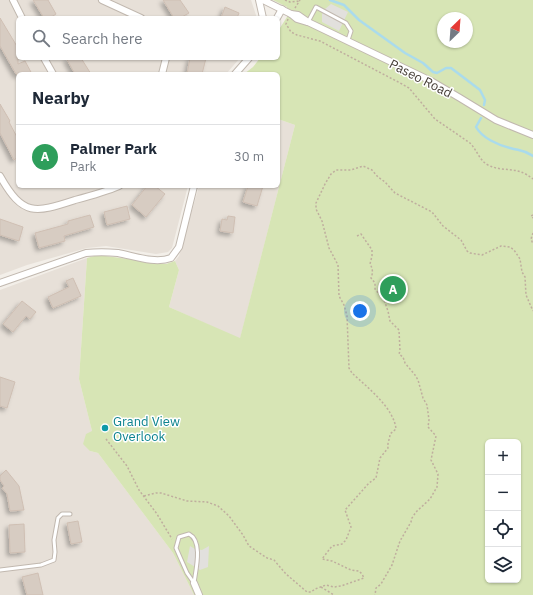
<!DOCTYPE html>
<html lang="en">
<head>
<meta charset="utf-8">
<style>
  :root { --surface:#fff; --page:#f2f2f3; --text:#1f2937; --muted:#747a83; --line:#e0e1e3; --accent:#ec2729 }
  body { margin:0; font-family:"IBM Plex Sans",sans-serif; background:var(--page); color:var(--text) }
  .controls { position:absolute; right:12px; bottom:12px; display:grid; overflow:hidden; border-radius:6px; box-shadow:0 1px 3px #0004 }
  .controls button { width:36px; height:36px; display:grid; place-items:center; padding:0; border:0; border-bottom:1px solid var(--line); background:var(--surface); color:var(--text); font:20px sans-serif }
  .compass { position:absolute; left:437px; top:12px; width:36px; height:36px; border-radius:50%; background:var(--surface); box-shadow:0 1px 3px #0004; rotate:25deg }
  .you { position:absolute; left:360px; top:311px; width:14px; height:14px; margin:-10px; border:3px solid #fff; border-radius:50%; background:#1a73e8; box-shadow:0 0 0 6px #1a73e833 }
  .badge { display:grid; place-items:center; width:26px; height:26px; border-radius:50%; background:var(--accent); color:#fff; font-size:13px; font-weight:700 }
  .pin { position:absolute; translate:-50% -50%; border:2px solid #fff; box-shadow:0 1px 4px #0006 }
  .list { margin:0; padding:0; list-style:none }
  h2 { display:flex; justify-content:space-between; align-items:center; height:52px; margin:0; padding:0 16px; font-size:17px }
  h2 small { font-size:13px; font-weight:400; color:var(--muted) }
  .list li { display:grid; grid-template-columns:26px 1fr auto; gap:12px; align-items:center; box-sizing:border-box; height:64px; padding:0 16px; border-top:1px solid var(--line) }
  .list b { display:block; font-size:15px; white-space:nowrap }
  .list p { margin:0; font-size:13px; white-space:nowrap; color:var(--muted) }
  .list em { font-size:13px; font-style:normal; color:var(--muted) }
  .icon { flex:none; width:22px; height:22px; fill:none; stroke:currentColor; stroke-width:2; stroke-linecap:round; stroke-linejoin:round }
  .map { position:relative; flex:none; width:533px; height:595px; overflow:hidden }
  .search { position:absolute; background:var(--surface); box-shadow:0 1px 3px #0004; left:16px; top:16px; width:264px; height:44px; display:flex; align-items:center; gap:10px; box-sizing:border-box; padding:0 14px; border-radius:6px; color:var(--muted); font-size:15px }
  .panel { position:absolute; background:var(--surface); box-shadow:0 1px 3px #0004; left:16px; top:72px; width:264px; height:116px; border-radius:6px }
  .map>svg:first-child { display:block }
</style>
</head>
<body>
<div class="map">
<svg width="533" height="595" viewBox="0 0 533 595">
  <defs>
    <filter id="shadow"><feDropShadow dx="-3" dy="3" stdDeviation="2" flood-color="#0004"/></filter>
  </defs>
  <rect width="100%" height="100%" fill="#f3efe9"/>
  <g fill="#e7e0d8">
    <path d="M0,0H251L257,18H18V58H240L226,74H18V186H188L172,248L168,252L156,254L106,246L87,248L27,265L0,275Z"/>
    <path d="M278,119L295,125L240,339L169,307L179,270L175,261L179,256L199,186H278Z"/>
    <path d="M87,258L79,379L92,431L90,451L98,453L173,553L194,595H0V290Z"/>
  </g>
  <path fill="#d7e5b5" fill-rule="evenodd" d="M273,0H533V595H194L173,553L98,453L90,451L83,444L86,434L92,431L79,379L87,258L98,255L166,264L175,261L179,270L169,307L240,338L295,125L278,119V74H244L253,67L260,58H278V31L287,17V7ZM443,18H467V42H443ZM488,442H518V580H488Z"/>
  <g fill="#e2e0dd">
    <path d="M331,4L348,12L339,31L322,22V14L325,9Z"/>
    <path d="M190,546L195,549L202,550L209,546L208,567L200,570L187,562Z"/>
  </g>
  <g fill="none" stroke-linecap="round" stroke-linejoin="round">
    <g stroke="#aadbec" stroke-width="2.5">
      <path d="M330,0L344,5L359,20L405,53L423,63L433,72L437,73L446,68H451L459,74L480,90L485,100L484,105"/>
      <path d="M481,118L476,127C482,138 498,145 510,148C521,151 522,149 533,156"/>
    </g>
  </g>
  <g fill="#d7ccc2" stroke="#cfbfb3" filter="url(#shadow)">
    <path d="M33,0H48L56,14L50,18H44Z"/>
    <path d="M163,0H180L189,13L180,18H174Z"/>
    <path d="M225,7L239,13L237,18H221Z"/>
    <path d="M0,18L18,48V64L25,61L32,74H18V76L16,74L0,46Z"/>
    <path d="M66,58H81L91,74H75Z"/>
    <path d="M190,58H206L202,74H187Z"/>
    <path d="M0,104L10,121L9,122L18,139V157L14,160L0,133Z"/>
    <path d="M147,186H155L165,194L146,217L132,205Z"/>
    <path d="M248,186H263L257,206L243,202Z"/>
    <path d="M127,206L130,219L107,225L104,212Z"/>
    <path d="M90,215L94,227L64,236L65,241L39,248L35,233L68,224V221Z"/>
    <path d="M228,216L235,217L233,233L220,231L222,219L227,220Z"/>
    <path d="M0,219L23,227L19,241L0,235Z"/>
    <path d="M73,278L81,296L53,308L48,297L69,287L66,281Z"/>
    <path d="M22,301L36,312L30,319L26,316L13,332L3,324Z"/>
    <path d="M0,377L15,382L7,408L0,406Z"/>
    <path d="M6,470L19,486L24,510L10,511L7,494L2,488L4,486L0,480V476Z"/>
    <path d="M78,521L82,542L71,544L67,523Z"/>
    <path d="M24,524L25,552L10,553L9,525Z"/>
    <path d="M38,573L43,595H27L22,577Z"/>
  </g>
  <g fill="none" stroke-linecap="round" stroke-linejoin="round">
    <defs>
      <g id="service">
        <path d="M308,22L316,7L346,23L351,31L348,40"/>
        <path d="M189,534C203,541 196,569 194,583L187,573L176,548L179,537Z"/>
        <path d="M0,570L41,565L54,560L55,552L54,540L58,518L62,514H70"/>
      </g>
      <g id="minor">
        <path d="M13,0L22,18"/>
        <path d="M102,0L141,18"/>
        <path d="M259,0L263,18"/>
        <path d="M263,0L291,14L297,19L307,22"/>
        <path d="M291,14L298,15L308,22L431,81L460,98L496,120L533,135"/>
        <path d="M277,18L282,9"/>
        <path d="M44,58L53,74"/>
        <path d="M162,74L166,58"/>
        <path d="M235,74L249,58"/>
        <path d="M0,176C23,217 35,213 75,200C90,196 105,192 119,186"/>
        <path d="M0,283L86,253C96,252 107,252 118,253C134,256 155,264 171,258L179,247L194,186"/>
        <path d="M194,583L199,595"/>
      </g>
    </defs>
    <use href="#service" stroke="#c1b8af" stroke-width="5"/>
    <use href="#minor" stroke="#c1b8af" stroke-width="8"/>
    <g stroke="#bfae9e" stroke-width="1.5" stroke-dasharray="2 2" stroke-linecap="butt">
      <path d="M285,0L290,2L300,1"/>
      <path d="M295,8L300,0"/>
      <path d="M288,19L286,24L291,32L297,35L320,41L402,84L409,88L435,119L470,143C477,150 479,160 488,165C504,173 516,165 533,179"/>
      <path d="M533,215L531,216L533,218"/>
      <path d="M533,233L531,239L533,244"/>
      <path d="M357,236L361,234L372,250V256L370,264C373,269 373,273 371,278L375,283V289L384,300L388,311L390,321L399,330L400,351L399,354L403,357L405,363L415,375L418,380L423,398L427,405L429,420L428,427L436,436L431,460L438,474L437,487L430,499L416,512L412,518L411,522L400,541L392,565L381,584L376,588L375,595"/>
      <path d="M106,439L127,466L139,490L157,514L172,539"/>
      <path d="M144,496L156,493H161L187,501L207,502L218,506L229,516L243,535L249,546L267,558L274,560L286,574L307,592H311L315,589L326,585L334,587L341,586L364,578L362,574L359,571L351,570L332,561L322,559L332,546L342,544L346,540L351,527L345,510L369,483L376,478L380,458L388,448C387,443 390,439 390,434L396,429C394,408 367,387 352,373L349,368L347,316L344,305L339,296L338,265L329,248L322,221L316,209V203L325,184L331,174L336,170H351L363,166L372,170L378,177L385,182L395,193L432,212L443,226L461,240L467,251L470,253L482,255L501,246L510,247L514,250L520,259L522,272L525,277L526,295L533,311"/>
      <path d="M321,587L334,595"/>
    </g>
    <use href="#service" stroke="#fff" stroke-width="3"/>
    <use href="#minor" stroke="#fff" stroke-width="6"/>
  </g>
  <circle fill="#0f9aa8" stroke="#fff" stroke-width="1.5" cx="105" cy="428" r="4"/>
  <g text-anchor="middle" stroke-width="3" stroke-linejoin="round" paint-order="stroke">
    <g font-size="13" fill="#473f38" stroke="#fff">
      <text transform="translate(421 78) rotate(27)" y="5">Paseo Road</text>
    </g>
    <g font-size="13" fill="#0d838f" stroke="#fff" text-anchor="start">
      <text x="113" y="426">Grand View<tspan x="113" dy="15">Overlook</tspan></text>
    </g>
  </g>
</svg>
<div class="controls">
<button>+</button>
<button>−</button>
<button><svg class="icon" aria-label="locate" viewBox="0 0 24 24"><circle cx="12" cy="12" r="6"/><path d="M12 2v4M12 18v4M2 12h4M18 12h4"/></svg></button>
<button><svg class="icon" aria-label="layers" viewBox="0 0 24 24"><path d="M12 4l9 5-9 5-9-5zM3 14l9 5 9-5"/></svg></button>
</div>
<svg class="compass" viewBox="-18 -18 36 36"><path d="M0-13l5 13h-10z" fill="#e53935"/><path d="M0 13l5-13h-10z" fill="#747a83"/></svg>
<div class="you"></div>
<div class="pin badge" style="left:393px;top:289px;background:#2e9e5b">A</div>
<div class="search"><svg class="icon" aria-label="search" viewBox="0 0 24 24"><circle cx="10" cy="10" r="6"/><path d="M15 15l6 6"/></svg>Search here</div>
<section class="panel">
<h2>Nearby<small></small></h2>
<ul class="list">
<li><span class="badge" style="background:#2e9e5b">A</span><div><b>Palmer Park</b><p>Park</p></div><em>30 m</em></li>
</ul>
</section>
</div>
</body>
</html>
